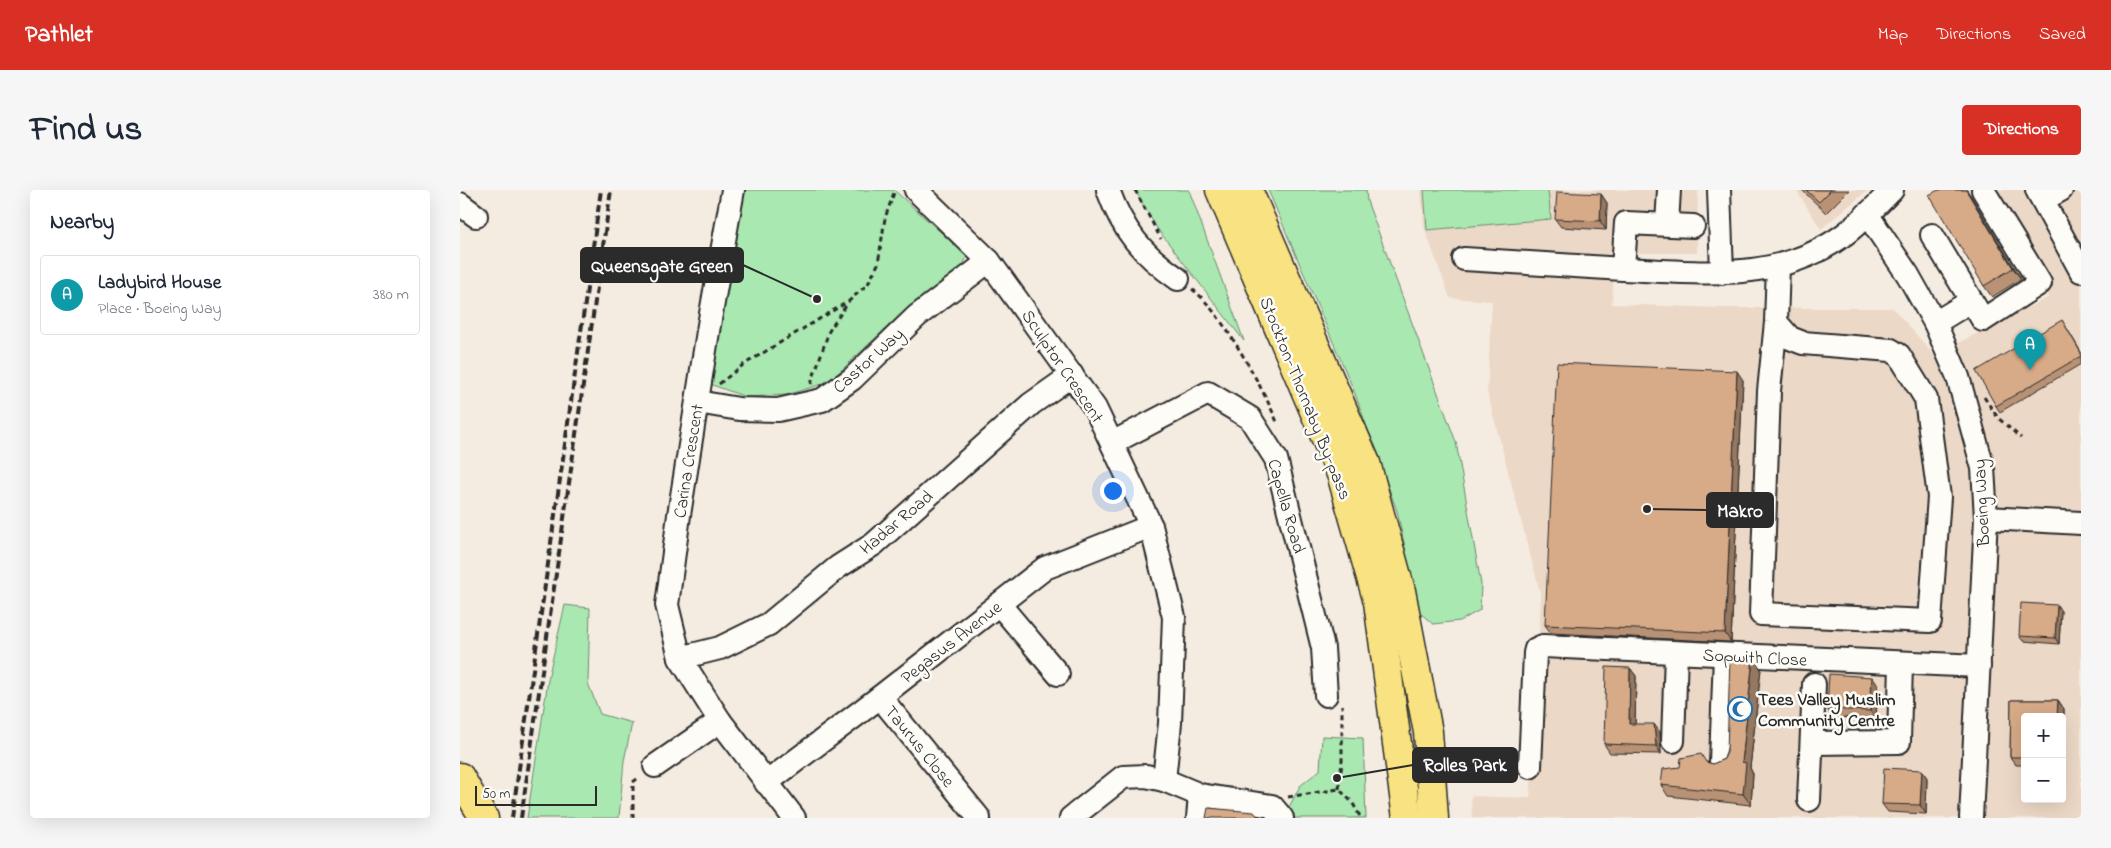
<!DOCTYPE html>
<html lang="en">
<head>
<meta charset="utf-8">
<style>
  :root { --surface:#fff; --page:#f6f6f7; --text:#1f2937; --muted:#747a83; --line:#e0e1e3; --accent:#d93025 }
  body { margin:0; font-family:"Indie Flower",sans-serif; background:var(--page); color:var(--text) }
  .controls { position:absolute; right:15px; bottom:15px; display:grid; overflow:hidden; border-radius:5px; box-shadow:0 5px 20px #0002 }
  .controls button { width:45px; height:45px; display:grid; place-items:center; padding:0; border:0; border-bottom:1px solid var(--line); background:var(--surface); color:var(--text); font:25px sans-serif }
  .scale { position:absolute; left:15px; bottom:12px; width:122px; box-sizing:border-box; padding-left:5px; border:2px solid #2b2b2b; border-top:0; font-size:14px; line-height:18px; white-space:nowrap; color:#2b2b2b; -webkit-text-stroke:4px #fdfcf7; paint-order:stroke }
  .you { position:absolute; left:652px; top:300px; width:18px; height:18px; margin:-12px; border:4px solid #fff; border-radius:50%; background:#1a73e8; box-shadow:0 0 0 8px #1a73e833 }
  .badge { display:grid; place-items:center; width:32px; height:32px; border-radius:50%; background:var(--accent); color:#fff; font-size:16px; font-weight:700 }
  .pin { position:absolute; translate:-50% -41px; filter:drop-shadow(0 1px 2px #0008) }
  .pin::after { content:''; position:absolute; top:26px; width:18px; height:15px; background:inherit; clip-path:polygon(0 0,100% 0,50% 100%) }
  .list { margin:0; padding:0; list-style:none }
  h2 { display:flex; justify-content:space-between; align-items:center; height:65px; margin:0; padding:0 20px; font-size:21px }
  h2 small { font-size:16px; font-weight:400; color:var(--muted) }
  .list li { display:grid; grid-template-columns:32px 1fr auto; gap:15px; align-items:center; box-sizing:border-box; height:80px; margin:0 10px 10px; padding:0 10px; border:1px solid var(--line); border-radius:5px }
  .list b { display:block; font-size:19px; white-space:nowrap }
  .list p { margin:0; font-size:16px; white-space:nowrap; color:var(--muted) }
  .list em { font-size:16px; font-style:normal; color:var(--muted) }
  .map { position:relative; flex:none; width:1621px; height:628px; overflow:hidden; border-radius:5px }
  header { display:flex; align-items:center; gap:30px; box-sizing:border-box; height:70px; padding:0 25px; background:var(--accent); color:#fff }
  header strong { font-size:24px }
  nav { display:flex; gap:28px; margin-inline-start:auto; font-size:18px }
  .intro { display:flex; align-items:center; justify-content:space-between; box-sizing:border-box; height:120px; padding:0 30px }
  h1 { margin:0; font-size:35px }
  .button { padding:12px 22px; border-radius:5px; background:var(--accent); color:#fff; font-size:18px; font-weight:700 }
  main { display:flex; gap:30px; padding:0 30px }
  aside { flex:1; background:var(--surface); border-radius:5px; box-shadow:0 5px 20px #0002 }
  .map>svg:first-child { display:block }
</style>
</head>
<body>
<header>
<strong>Pathlet</strong>
<nav><a>Map</a><a>Directions</a><a>Saved</a></nav>
</header>
<div class="intro"><h1>Find us</h1><a class="button">Directions</a></div>
<main>
<aside>
<h2>Nearby<small></small></h2>
<ul class="list">
<li><span class="badge" style="background:#0f9aa8">A</span><div><b>Ladybird House</b><p>Place · Boeing Way</p></div><em>380 m</em></li>
</ul>
</aside>
<div class="map">
<svg width="1621" height="628" viewBox="0 0 1621 628">
  <rect width="100%" height="100%" fill="#f5ece1"/>
  <filter id="ink" filterUnits="userSpaceOnUse"><feTurbulence type="fractalNoise" baseFrequency=".02" numOctaves="2"/><feDisplacementMap in="SourceGraphic" scale="10" xChannelSelector="R" yChannelSelector="G"/><feConvolveMatrix kernelMatrix="1 2 1 2 8 2 1 2 1" color-interpolation-filters="sRGB"/></filter>
  <g filter="url(#ink)">
    <g fill="#ecd8c6" fill-rule="evenodd">
      <path d="M961,0H1238L1237,63H1155L1152,114L1262,118H1433L1474,165L1589,107L1523,0H1621V628H1012L1011,606L1070,608L1081,406L1027,202L1032,111L990,108L964,37ZM1565,527H1602V609H1565Z"/>
      <path d="M1336,0H1408L1361,39Z"/>
    </g>
    <g fill="#a9e8b0" stroke="#6a8a6e">
      <path d="M273,0H434L507,66L501,81L445,120L369,192L326,205L286,207L241,191Z"/>
      <path d="M675,0H729L784,151L696,37Z"/>
      <path d="M808,0H906L907,11L996,252L1021,394L1020,420L1000,431L973,434L959,422L937,321L894,201Z"/>
      <path d="M964,0H1088L1091,29L967,40Z"/>
      <path d="M105,415L130,418L128,493L140,524L172,533L164,571L159,628H67L89,484Z"/>
      <path d="M862,546L903,548L906,628H835L828,619L840,596L860,580Z"/>
    </g>
    <g fill="none" stroke-linecap="round" stroke-linejoin="round">
      <defs>
        <g id="minor">
          <path d="M273,0L249,135L219,325L207,415L220,468L260,531L334,628"/>
          <path d="M456,0L529,71L635,218L691,336L714,427L710,533L704,590"/>
          <path d="M648,0C663,41 682,64 718,89"/>
          <path d="M1259,0L1262,83"/>
          <path d="M1577,0L1621,81"/>
          <path d="M1583,10L1601,0"/>
          <path d="M0,14L16,26"/>
          <path d="M1407,24L1448,85L1475,133L1498,187L1523,278L1526,328L1511,628"/>
          <path d="M1207,34L1209,0"/>
          <path d="M1472,45L1523,130L1580,93L1523,0"/>
          <path d="M1004,69L1163,79L1166,33L1233,36"/>
          <path d="M1163,79C1241,82 1318,94 1385,44C1402,31 1417,15 1432,0"/>
          <path d="M1316,132L1330,148L1343,153L1431,160L1439,165L1466,209L1479,307L1470,431L1301,424L1309,201L1316,132L1318,76"/>
          <path d="M1475,133L1511,111"/>
          <path d="M237,212L279,219L318,220L362,210L392,189L457,126L529,71"/>
          <path d="M652,253L748,203L790,228L816,269L863,458L866,505"/>
          <path d="M1526,328L1621,333"/>
          <path d="M539,414L598,484"/>
          <path d="M220,468L260,458L309,434L378,377L414,354L571,214L612,185"/>
          <path d="M420,507L519,628"/>
          <path d="M1213,551L1216,463"/>
          <path d="M1352,553L1439,552L1441,473"/>
          <path d="M1261,572L1265,465"/>
          <path d="M195,576L260,531"/>
          <path d="M1070,577L1075,463L1076,459L1083,456L1519,476"/>
          <path d="M306,593L420,507L585,378L691,336"/>
          <path d="M1349,610L1354,494"/>
          <path d="M611,628L663,587L686,586L704,590L740,605L812,616L822,628"/>
          <path d="M738,628L740,605"/>
        </g>
        <path id="major" d="M0,587L24,628"/>
        <g id="highway">
          <path d="M760,0L881,284L918,412L947,628"/>
          <path d="M788,0L906,273L941,401L968,542L974,628"/>
        </g>
      </defs>
      <use href="#minor" stroke="#2b2b2b" stroke-width="26"/>
      <use href="#major" stroke="#2b2b2b" stroke-width="31"/>
      <use href="#highway" stroke="#2b2b2b" stroke-width="31"/>
      <g stroke="#2b2b2b" stroke-width="3" stroke-dasharray="5 4" stroke-linecap="butt">
        <path d="M675,0L701,49"/>
        <path d="M732,99C760,119 804,200 817,232"/>
        <path d="M259,194L283,175L389,111L408,94L418,74L425,28L435,0"/>
        <path d="M351,194L369,141L387,114"/>
        <path d="M1524,207L1538,228L1561,248"/>
        <path d="M879,599L882,572V515"/>
        <path d="M828,607L879,599L892,612L901,628"/>
        <path d="M173,628V592L180,587"/>
      </g>
      <use href="#minor" stroke="#fdfcf7" stroke-width="22"/>
      <use href="#major" stroke="#f8e281" stroke-width="28"/>
      <use href="#highway" stroke="#f8e281" stroke-width="28"/>
      <g stroke="#2b2b2b" stroke-width="4" stroke-dasharray="8 4" stroke-linecap="butt">
        <path d="M52,628L141,0"/>
        <path d="M61,628L151,0"/>
      </g>
    </g>
    <g fill="#b99275" stroke="#2b2b2b">
      <path d="M1342,0H1389L1366,23Z"/>
      <path d="M1478,0H1507L1561,89L1532,107L1524,96Z"/>
      <path d="M1141,4L1147,13L1146,40L1101,37L1095,29Z"/>
      <path d="M1602,130L1621,162V174L1540,222L1536,216Z"/>
      <path d="M1283,190L1271,452L1091,443L1085,435Z"/>
      <path d="M1601,421L1599,454L1563,451L1559,446Z"/>
      <path d="M1293,468L1301,479L1290,578L1293,584L1291,615L1208,606L1201,595L1220,577L1247,572L1253,574L1264,569Z"/>
      <path d="M1170,478L1176,486L1175,534L1200,542L1201,564L1150,563L1144,554Z"/>
      <path d="M1418,495L1416,529L1373,527L1367,519Z"/>
      <path d="M1551,510H1598L1604,519L1603,576L1602,527H1565V575H1556L1550,567Z"/>
      <path d="M1462,580L1467,588L1466,624L1428,622L1422,614Z"/>
    </g>
    <g fill="#96775f" stroke="#2b2b2b">
      <path d="M1506,0H1507L1561,89L1553,78Z"/>
      <path d="M1141,4L1147,13L1146,40L1140,31Z"/>
      <path d="M1277,181L1283,190L1271,452L1265,443Z"/>
      <path d="M1597,415L1601,421L1599,454L1595,448Z"/>
      <path d="M1293,468L1301,479L1290,578L1293,584L1291,615L1283,604L1282,572Z"/>
      <path d="M1170,478L1176,486L1175,542L1169,534Z"/>
      <path d="M1412,487L1418,495L1416,529L1410,521Z"/>
      <path d="M1598,510L1604,519L1603,576L1602,527H1597Z"/>
      <path d="M1194,534L1200,542L1201,564L1196,556Z"/>
      <path d="M1462,580L1467,588L1466,624L1460,615Z"/>
    </g>
    <g fill="#d7aa88" stroke="#2b2b2b">
      <path d="M1346,0H1371L1359,12Z"/>
      <path d="M1478,0H1506L1553,78L1524,96L1469,5Z"/>
      <path d="M1097,2L1141,4L1140,31L1095,29Z"/>
      <path d="M1602,130L1621,163V166L1536,216L1516,181Z"/>
      <path d="M1097,173L1277,181L1265,443L1085,435Z"/>
      <path d="M1561,413L1597,415L1595,448L1559,446Z"/>
      <path d="M1270,467L1293,468L1282,572L1286,573L1283,604L1201,595L1203,579L1220,577L1221,568L1241,564L1246,572L1253,574L1264,569L1267,562Z"/>
      <path d="M1146,477L1170,478L1169,534H1194L1196,556L1144,554Z"/>
      <path d="M1369,484L1412,487L1410,521L1367,519Z"/>
      <path d="M1551,510H1598L1597,527H1565V567H1550Z"/>
      <path d="M1424,578L1462,580L1460,615L1422,614Z"/>
      <path d="M748,618L794,622L799,628H746Z"/>
    </g>
  </g>
  <defs>
    <symbol id="mosque-ring" viewBox="-11 -11 22 22"><circle r="9.5" fill="#fdfcf7" stroke="#1f6fb2" stroke-width="1.5"/><path d="M3.5-4.9A6 6 0 1 0 3.5 4.9A5 5 0 1 1 3.5-4.9Z" fill="#1f6fb2"/></symbol>
  </defs>
  <g fill-rule="evenodd">
    <use href="#mosque-ring" x="1266" y="505" width="28" height="28"/>
  </g>
  <g text-anchor="middle" stroke-width="5" stroke-linejoin="round" paint-order="stroke">
    <g font-size="18" fill="#2b2b2b" stroke="#fdfcf7">
      <text transform="translate(408 170) rotate(-42)" y="6">Castor Way</text>
      <text transform="translate(603 176) rotate(56)" y="6">Sculptor Crescent</text>
      <text transform="translate(846 208) rotate(68)" y="6">Stockton-Thornaby By-pass</text>
      <text transform="translate(228 271) rotate(-81)" y="6">Carina Crescent</text>
      <text transform="translate(1521 313) rotate(-93)" y="6">Boeing Way</text>
      <text transform="translate(827 316) rotate(74)" y="6">Capella Road</text>
      <text transform="translate(436 332) rotate(-40)" y="6">Hadar Road</text>
      <text transform="translate(491 452) rotate(-38)" y="6">Pegasus Avenue</text>
      <text transform="translate(1295 467) rotate(3)" y="6">Sopwith Close</text>
      <text transform="translate(460 556) rotate(51)" y="6">Taurus Close</text>
    </g>
    <g font-size="18" font-weight="bold" fill="#2b2b2b" stroke="#fdfcf7" text-anchor="start">
      <text x="1298" y="515">Tees Valley Muslim<tspan x="1298" dy="21">Community Centre</tspan></text>
    </g>
  </g>
  <path fill="none" stroke="#2b2b2b" stroke-width="2" d="M357 109L283 75M1187 319L1247 320M877 588L953 575"/>
  <g fill="#2b2b2b" stroke="#fdfcf7" stroke-width="2">
    <circle cx="357" cy="109" r="5"/>
    <circle cx="1187" cy="319" r="5"/>
    <circle cx="877" cy="588" r="5"/>
  </g>
  <g fill="#2b2b2b" stroke="#2b2b2b" stroke-width="2">
    <rect x="121" y="58" width="162" height="34" rx="5"/>
    <rect x="1247" y="303" width="66" height="34" rx="5"/>
    <rect x="953" y="558" width="104" height="34" rx="5"/>
  </g>
  <g font-size="19" text-anchor="middle" font-weight="bold" fill="#fff">
    <text x="202" y="82">Queensgate Green</text>
    <text x="1280" y="327">Makro</text>
    <text x="1005" y="581">Rolles Park</text>
  </g>
</svg>
<div class="controls">
<button>+</button>
<button>−</button>
</div>
<div class="scale">50 m</div>
<div class="you"></div>
<div class="pin badge" style="left:1570px;top:180px;background:#0f9aa8">A</div>
</div>
</main>
</body>
</html>
